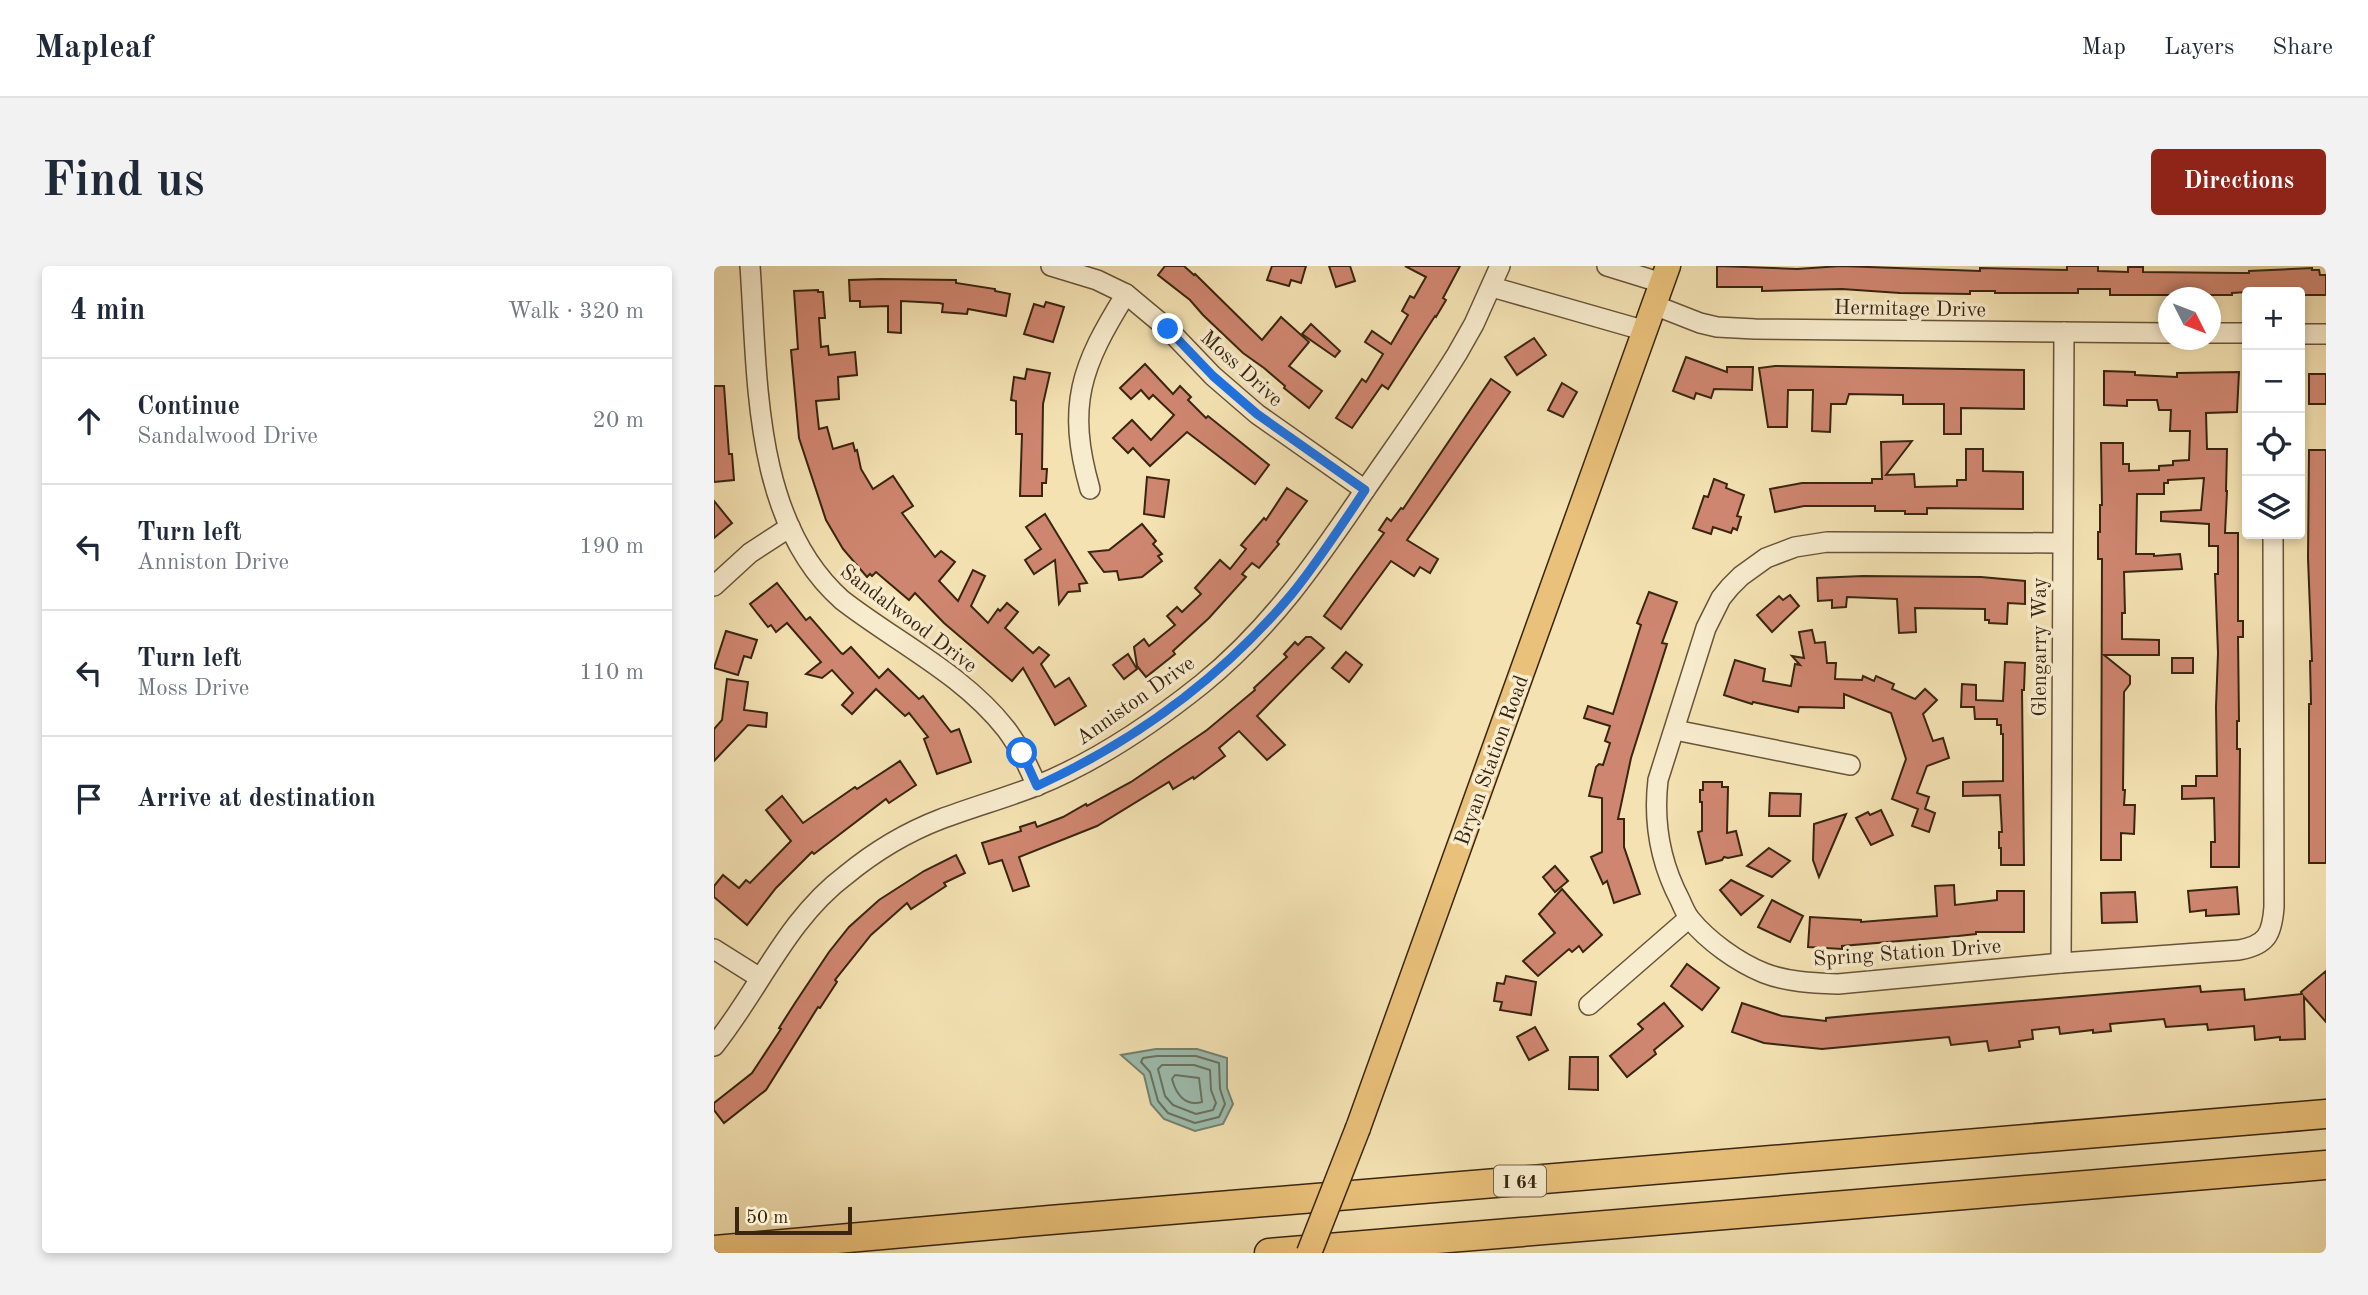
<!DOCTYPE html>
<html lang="en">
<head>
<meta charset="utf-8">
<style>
  :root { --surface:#fff; --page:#f2f2f3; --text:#1f2937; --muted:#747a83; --line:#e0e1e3; --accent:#8f2418 }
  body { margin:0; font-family:"Old Standard TT",serif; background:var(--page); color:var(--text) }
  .controls { position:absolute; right:21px; top:21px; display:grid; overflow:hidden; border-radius:7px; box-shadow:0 4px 10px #0003 }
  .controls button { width:63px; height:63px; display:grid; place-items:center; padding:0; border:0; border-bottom:2px solid var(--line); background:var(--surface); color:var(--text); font:35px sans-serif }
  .compass { position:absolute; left:1444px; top:21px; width:63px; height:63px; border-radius:50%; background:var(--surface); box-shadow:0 4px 10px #0003; rotate:132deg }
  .scale { position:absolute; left:21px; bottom:18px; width:117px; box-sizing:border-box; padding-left:7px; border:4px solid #392510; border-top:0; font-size:19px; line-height:24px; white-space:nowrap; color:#392510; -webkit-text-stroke:5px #f8ecce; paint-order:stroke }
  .stop { position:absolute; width:21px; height:21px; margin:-16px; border:5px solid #1a73e8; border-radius:50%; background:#fff }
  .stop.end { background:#1a73e8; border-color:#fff; box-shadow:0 2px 7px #0008 }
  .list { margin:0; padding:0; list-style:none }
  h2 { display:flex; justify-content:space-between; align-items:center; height:91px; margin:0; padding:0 28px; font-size:30px }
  h2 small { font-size:23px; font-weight:400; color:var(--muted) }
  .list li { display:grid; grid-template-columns:46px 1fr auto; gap:21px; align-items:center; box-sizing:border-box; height:126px; padding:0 28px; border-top:2px solid var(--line) }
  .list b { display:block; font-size:26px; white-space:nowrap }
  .list p { margin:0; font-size:23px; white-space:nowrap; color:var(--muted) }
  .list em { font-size:23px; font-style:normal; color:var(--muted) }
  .icon { flex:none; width:38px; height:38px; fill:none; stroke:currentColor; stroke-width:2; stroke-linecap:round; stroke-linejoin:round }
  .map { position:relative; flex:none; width:1612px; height:987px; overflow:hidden; border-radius:7px }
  header { display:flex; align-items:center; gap:42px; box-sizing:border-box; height:98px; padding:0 35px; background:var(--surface); border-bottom:2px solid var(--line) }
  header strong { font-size:33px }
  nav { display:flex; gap:38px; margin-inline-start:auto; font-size:24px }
  .intro { display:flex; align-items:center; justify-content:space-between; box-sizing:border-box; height:168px; padding:0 42px }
  h1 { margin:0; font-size:49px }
  .button { padding:18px 32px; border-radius:7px; background:var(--accent); color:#fff; font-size:24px; font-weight:700 }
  main { display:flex; gap:42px; padding:0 42px }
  aside { flex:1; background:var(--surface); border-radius:7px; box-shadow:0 4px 10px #0003 }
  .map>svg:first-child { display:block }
</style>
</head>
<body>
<header>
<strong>Mapleaf</strong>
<nav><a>Map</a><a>Layers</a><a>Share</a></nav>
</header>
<div class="intro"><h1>Find us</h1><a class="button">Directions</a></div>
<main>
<aside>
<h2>4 min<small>Walk · 320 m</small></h2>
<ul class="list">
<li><svg class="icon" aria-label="ahead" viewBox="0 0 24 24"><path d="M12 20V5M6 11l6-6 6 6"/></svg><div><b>Continue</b><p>Sandalwood Drive</p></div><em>20 m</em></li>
<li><svg class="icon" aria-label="left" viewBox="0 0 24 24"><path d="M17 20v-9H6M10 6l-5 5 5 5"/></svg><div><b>Turn left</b><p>Anniston Drive</p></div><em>190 m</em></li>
<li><svg class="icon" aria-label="left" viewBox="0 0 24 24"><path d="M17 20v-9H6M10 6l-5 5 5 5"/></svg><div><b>Turn left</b><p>Moss Drive</p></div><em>110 m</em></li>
<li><svg class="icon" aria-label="arrive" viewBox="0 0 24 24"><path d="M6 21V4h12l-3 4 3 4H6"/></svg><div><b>Arrive at destination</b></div></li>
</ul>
</aside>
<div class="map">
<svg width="1612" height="987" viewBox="0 0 1612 987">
  <rect width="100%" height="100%" fill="#f4e2b3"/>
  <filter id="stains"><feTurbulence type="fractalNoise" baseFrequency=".00286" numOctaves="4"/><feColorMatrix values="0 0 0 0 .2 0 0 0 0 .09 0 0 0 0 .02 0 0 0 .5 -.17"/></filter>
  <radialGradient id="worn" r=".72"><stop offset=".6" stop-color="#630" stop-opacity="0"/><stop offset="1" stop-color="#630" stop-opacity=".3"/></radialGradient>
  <path fill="#9cbdaf" stroke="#74806f" stroke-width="2" d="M442,783H483L513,792V822L519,838L509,858L481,865L450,853L437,838L430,809L407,789Z"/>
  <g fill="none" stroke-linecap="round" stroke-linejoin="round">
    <g stroke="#6a7160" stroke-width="2">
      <path d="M443,790H482L505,797L506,823L511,838L505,851L481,857L454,847L444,835L436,806L427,796L429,792Z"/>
      <path d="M448,799H480L496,804L497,824L502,837L499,844L482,848L459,839L451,830L444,803Z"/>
      <path d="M461,809L485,812L488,836C471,841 462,828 458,813Z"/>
    </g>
  </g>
  <g fill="#cf8670" stroke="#392510" stroke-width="2">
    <path d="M451,0H470L480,9L481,8L548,74L567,51L595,76L575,100L608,125L595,142L570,122L571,120L550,102L529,87L489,49L476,34L444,9Z"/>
    <path d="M558,0H592L587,17L577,14L575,20L553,14Z"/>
    <path d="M615,0H636L641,15L622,21Z"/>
    <path d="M691,0H746L729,32L732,34L722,51L721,50L674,123L668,119L638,162L622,152L648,113L652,116L669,88L651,76L658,65L677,78L694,49L688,45L696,30L700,32L712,11Z"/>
    <path d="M1003,0L1083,3L1127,0L1266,5V2L1353,4V0H1384V5L1414,6V1H1429V6L1525,7H1535V5L1598,2V4H1605L1606,9H1612V29H1586V26H1533L1518,27V29H1396V23H1364V27H1281V25H1256V28L1186,27L1128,23L1048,25V21H1003Z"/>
    <path d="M167,13L242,14V17L281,23V25L296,28L292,50L254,43L253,48L228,46L229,38L225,37L187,35V67L174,66V40L146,41V35H136L135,14Z"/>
    <path d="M104,24V26H109L111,52H105L107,81L114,80L115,89L141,86L143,109L124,111L125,133L102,135L105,163L113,161L119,183L139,177L141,185L143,184L147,203L159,223L179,210L199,240L188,247L221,291L227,285L241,296L225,315L244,335L259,304L271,310L257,340L274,357L284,343L286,345L293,337L304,346L291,362L319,387L325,381L335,389L327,398L341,421L355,412L372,440L341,459L309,402L298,415L230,357L201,327L195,334L162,306L158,310L156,308L153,311L129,283L112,254L85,172L77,84L84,83L80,25Z"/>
    <path d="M332,36L350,41L339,76L310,68L320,38L330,41Z"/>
    <path d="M597,58L626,85L621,91L588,68Z"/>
    <path d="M820,72L832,89L803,109L791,91Z"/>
    <path d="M972,91L1013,106V101H1039L1038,124L1000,123L997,132L982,127L980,133L959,125Z"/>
    <path d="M431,98L459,128L466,120L477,131L474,134L492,152L494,150L555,199L541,218L473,166L436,200L419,182L414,187L399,172L418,154L437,174L460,149L439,129L435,133L427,124L417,133L406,122Z"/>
    <path d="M1061,100L1310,104V143L1247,142V168H1230V138H1189V129L1135,128L1132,138H1117L1116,166L1098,165L1099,124H1074L1073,161H1054L1045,102Z"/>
    <path d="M313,103L336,107L329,138L328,203H333L332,217H328V230H306L308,168H302V135L297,134L300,111L311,113Z"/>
    <path d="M1390,105L1421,106V109L1463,111V107L1525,106L1523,146L1492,147L1493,183H1513L1512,225H1513L1511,267H1524V355H1529V371H1524L1525,455H1523V483H1526L1525,601H1497V576H1501L1500,532L1468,533V520H1482V510H1503L1502,441L1504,387L1501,308H1504V280H1495V258L1447,255V246L1487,244L1490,212L1454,214V217H1450V228H1423L1422,288H1440V290L1466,288L1468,303L1410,306L1411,347H1408V373L1445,374V389H1390L1416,410V418L1410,426L1409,524H1411L1410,539H1421L1420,568L1407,567V594H1387L1388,293H1384V266H1386V239H1388L1387,177H1409V198H1415V205L1445,204V200L1459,199V195L1475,194L1476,165H1456L1457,144H1445L1443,134H1413V140L1390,139Z"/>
    <rect x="1595" y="108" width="17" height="30"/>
    <path d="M777,113L796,126L693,274L724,293L716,307L706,301L700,310L677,295L627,363L610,350L670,267L665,264L673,252L677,255L687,242L689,243Z"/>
    <path d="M848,117L863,126L849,151L834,144Z"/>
    <path d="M0,120H10L15,188H18L20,214L0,216Z"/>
    <path d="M1198,175L1172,209L1200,208L1201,221L1243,220V214H1252V183H1269V205L1309,206V243L1213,242V248H1191V245H1161V240H1090L1061,246L1056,223L1088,217H1158V213H1168L1167,176Z"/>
    <path d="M1595,184H1612V597H1595V438H1597L1596,395H1598L1594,292Z"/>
    <path d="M433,211L455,214L450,251L430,248Z"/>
    <path d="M1000,213L1013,218L1012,222L1030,229L1023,250L1027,251L1023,264L1019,262L1017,267L999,261L997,268L979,262L990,230L994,231Z"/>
    <path d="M573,222L593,235L563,276L565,278L545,302L538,297L528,308L532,311L495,352L459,385L461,388L432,411L423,400L420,381L430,373L435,380L461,359L453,350L463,341L468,346L487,328L481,322L506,294L516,303L532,283L527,279L550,252L552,254Z"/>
    <path d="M0,235L18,257L0,272Z"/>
    <path d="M331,248L373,317L365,318L366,325L354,326L345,338L341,294L320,308L311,294L327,283L312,261Z"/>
    <path d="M428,258L442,275L439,278L448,288L444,290L448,295L428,311L405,314L403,305L390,306L375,286L395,284Z"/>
    <path d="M1149,310L1267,311L1311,315V338L1294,337L1293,358L1275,357V354H1271V343L1201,342L1202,366L1185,367L1183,333L1133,331L1132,341L1118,342V334L1104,335L1103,312Z"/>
    <path d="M63,317L92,354L96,351L127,387L129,388L137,381L165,412L174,403L205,433L209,430L237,466L245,463L257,496L223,508L210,473L214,471L195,447L191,450L162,423L138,448L128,439L139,427L118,404L108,412L92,408L107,396L73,357L62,366L57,359L54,361L36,338Z"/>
    <path d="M935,326L963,336L948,377L953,378L917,492L904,553H910V581L926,628L900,637L893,615L889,618L877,591L888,586V532L875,530L882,501L885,498L889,499L896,477L891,475L896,460L870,452L874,440L899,448L927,359L923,357Z"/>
    <path d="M1076,329L1085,340L1058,366L1043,349L1065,330L1069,334Z"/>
    <path d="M1098,364L1101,377L1111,376L1113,397H1122L1121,413L1148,414L1149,410L1160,415L1162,410L1180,418L1178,423L1201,433L1211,423L1223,434L1209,448L1219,475L1229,472L1235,492L1213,500L1203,527L1215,531L1211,543L1221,547L1215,566L1198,560L1204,543L1178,533L1192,493L1177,447L1130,428V442L1085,441L1084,446L1039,436L1038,438L1010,429L1021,394L1051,403L1049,415L1077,420L1081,398L1086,399L1078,390L1090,392L1085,366Z"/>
    <path d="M12,365L43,374L37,392L30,390L24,409L0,402Z"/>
    <path d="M592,371H597L610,382L543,450L571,479L553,494L525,465L505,482L511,490L480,513L479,511L459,523L455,516L383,560L305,591L315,620L299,625L288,594L275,598L268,577L307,565L306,561L321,556L323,561L349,551L372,538L373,540L417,516L493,464L541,424L540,422L573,391L570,388L581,376L584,379Z"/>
    <path d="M632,386L648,399L635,416L618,402Z"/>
    <path d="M414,388L423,403L410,413L399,399Z"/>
    <rect x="1458" y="392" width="21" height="15"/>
    <path d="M1291,396L1311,397L1310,424H1308L1310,599H1287V582H1285V566H1288L1286,529L1249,530V516L1289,515V468H1287V459H1283V453H1261L1260,441H1247L1248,418L1262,419V434L1289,435Z"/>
    <path d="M13,413L34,416L30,444L53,447L52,461L34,459L0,495V463L8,454Z"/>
    <path d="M186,495L202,519L175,537L172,533L100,588L98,586L62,622L33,659L0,631V620L9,609L25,622L32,614L36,617L77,575L52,544L68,530L89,557L141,521L143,523Z"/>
    <path d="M989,516H1008V521H1014L1013,567L1022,565L1028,589L1014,592L1010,591L1008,594L992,598L984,566L988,565V536H986V524H989Z"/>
    <path d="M1056,527L1087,528L1086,550H1055Z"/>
    <path d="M1167,544L1179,569L1157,579L1142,552L1154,546L1156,549Z"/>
    <path d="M1132,548L1105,611L1099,594L1100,558Z"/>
    <path d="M1055,582L1076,595L1058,611L1033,600Z"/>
    <path d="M242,589L251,607L230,617L232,620L197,643L193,637L157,669L121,714L123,716L106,742L104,741L52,824L10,857L0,844V837L38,807L67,763L65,762L81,737L115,686L135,661L165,634L210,605Z"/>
    <path d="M841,600L854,615L841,626L829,611Z"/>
    <path d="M1017,614L1049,630L1027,649L1006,624Z"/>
    <path d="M1240,619L1241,639L1283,634V625H1310V666H1262V668L1244,670L1128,680V683L1094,681L1096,651L1147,654V656L1223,650L1221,620Z"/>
    <path d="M1523,621L1525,648L1492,650V644L1476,646L1474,625Z"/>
    <path d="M848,623L888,669L869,686L865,680L858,686L855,683L824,710L809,695L841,667L825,648Z"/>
    <path d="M1421,626L1423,656L1388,657L1387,627Z"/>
    <path d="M1058,634L1089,650L1076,676L1044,661Z"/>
    <path d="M973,698L1005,722L988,744L957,720Z"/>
    <path d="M1612,705V756L1590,731L1591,773L1566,774V771L1541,774L1540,760L1494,764L1493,758L1452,761L1450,753L1396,758L1397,765L1379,767V764L1346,768L1345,761L1318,764L1319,773L1305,775L1306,781L1275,785L1273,775L1237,779L1235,771L1108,783L1050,777L1018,766L1028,737L1068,750L1112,755V752L1154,748L1486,720L1487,726L1530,723L1531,734L1588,728L1587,726Z"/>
    <path d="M792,710L822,716L817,749L786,744L788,736L780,735L783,717L790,718Z"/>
    <path d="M950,737L969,760L940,784L942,788L913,811L896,790L929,763L924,758Z"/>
    <path d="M821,761L834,784L815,794L803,771Z"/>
    <path d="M856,791H884V824L855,823Z"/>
  </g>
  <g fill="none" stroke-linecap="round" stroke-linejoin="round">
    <defs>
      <g id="minor">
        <path d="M36,0C44,110 38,254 128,334C182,376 249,408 292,463C305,480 314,500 323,520"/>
        <path d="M337,0L383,14L412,28L454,63L499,110L543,148L651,224"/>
        <path d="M893,0L948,17"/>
        <path d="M778,21L932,65"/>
        <path d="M940,39L986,57L1003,61L1041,63L1454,67"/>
        <path d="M1496,67H1533"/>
        <path d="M1586,68H1612"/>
        <path d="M376,223C352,139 367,100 412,28"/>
        <path d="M1348,277L1113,276L1081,281L1052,292L1027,310L1016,321L1007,332L992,362L944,514C939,557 946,596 966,634C969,641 972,648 976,653C994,675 1023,696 1050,707C1073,716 1099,717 1124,718L1347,697L1525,684C1553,679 1558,668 1560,641L1559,268"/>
        <path d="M0,320L36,287L76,261"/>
        <path d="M961,464L1136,499"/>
        <path d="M0,683L46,712"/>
        <path d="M1347,697L1350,66"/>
        <path d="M875,739L975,652"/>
        <path d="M0,780C45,724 73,653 132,609C160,586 193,566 227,553C259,541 291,532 322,520C382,496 438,458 488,418C556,363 603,295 651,224C682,179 714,135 743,88L760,58L786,0"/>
      </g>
      <path id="major" d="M644,862L954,0"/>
      <g id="highway">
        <path d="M0,984L336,954L1612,848"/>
        <path d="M555,987L1612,899"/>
      </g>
    </defs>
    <use href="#minor" stroke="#685439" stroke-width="22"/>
    <use href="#major" stroke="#392510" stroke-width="27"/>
    <use href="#highway" stroke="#392510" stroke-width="31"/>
    <use href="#minor" stroke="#f8ecce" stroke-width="19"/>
    <use href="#major" stroke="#eac17a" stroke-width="24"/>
    <use href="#highway" stroke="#eac17a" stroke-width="28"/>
    <defs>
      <path id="major-bridge" d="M595,987L644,862"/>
    </defs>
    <use href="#major-bridge" stroke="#392510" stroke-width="27" stroke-linecap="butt"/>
    <use href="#major-bridge" stroke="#eac17a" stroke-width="24"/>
  </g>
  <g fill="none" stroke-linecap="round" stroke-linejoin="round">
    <path stroke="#1a73e8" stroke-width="9" d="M308,487L323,520C421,475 508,411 577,329C604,296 627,260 651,224L543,148L499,110L454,63"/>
  </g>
  <g text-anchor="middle" stroke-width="7" stroke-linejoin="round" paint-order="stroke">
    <rect fill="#f8ecce" stroke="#726149" stroke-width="2" x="780" y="899.5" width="52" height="31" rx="5"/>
    <g font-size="19" font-weight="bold" fill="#392510">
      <text x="806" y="922">I 64</text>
    </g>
    <g font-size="21" fill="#392510" stroke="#f8ecce">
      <text transform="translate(1196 42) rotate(1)" y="7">Hermitage Drive</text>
      <text transform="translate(528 102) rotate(42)" y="7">Moss Drive</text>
      <text transform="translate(195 352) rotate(37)" y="7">Sandalwood Drive</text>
      <text transform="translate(1325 381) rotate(-90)" y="7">Glengarry Way</text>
      <text transform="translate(421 434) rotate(-35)" y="7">Anniston Drive</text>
      <text transform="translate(777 494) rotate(-70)" y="7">Bryan Station Road</text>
      <text transform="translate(1193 686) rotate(-4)" y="7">Spring Station Drive</text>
    </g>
  </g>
  <rect width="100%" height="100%" filter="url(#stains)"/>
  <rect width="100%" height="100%" fill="url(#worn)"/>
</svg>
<div class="controls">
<button>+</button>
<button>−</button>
<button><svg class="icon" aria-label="locate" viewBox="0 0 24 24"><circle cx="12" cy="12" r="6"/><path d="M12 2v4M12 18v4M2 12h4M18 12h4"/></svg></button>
<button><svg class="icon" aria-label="layers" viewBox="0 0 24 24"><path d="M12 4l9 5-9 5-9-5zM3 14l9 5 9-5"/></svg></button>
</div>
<svg class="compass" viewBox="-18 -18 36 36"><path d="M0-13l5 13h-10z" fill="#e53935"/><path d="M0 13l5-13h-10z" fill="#747a83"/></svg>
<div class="scale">50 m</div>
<div class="stop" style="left:308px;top:487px"></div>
<div class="stop end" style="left:454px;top:63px"></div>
</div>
</main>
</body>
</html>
